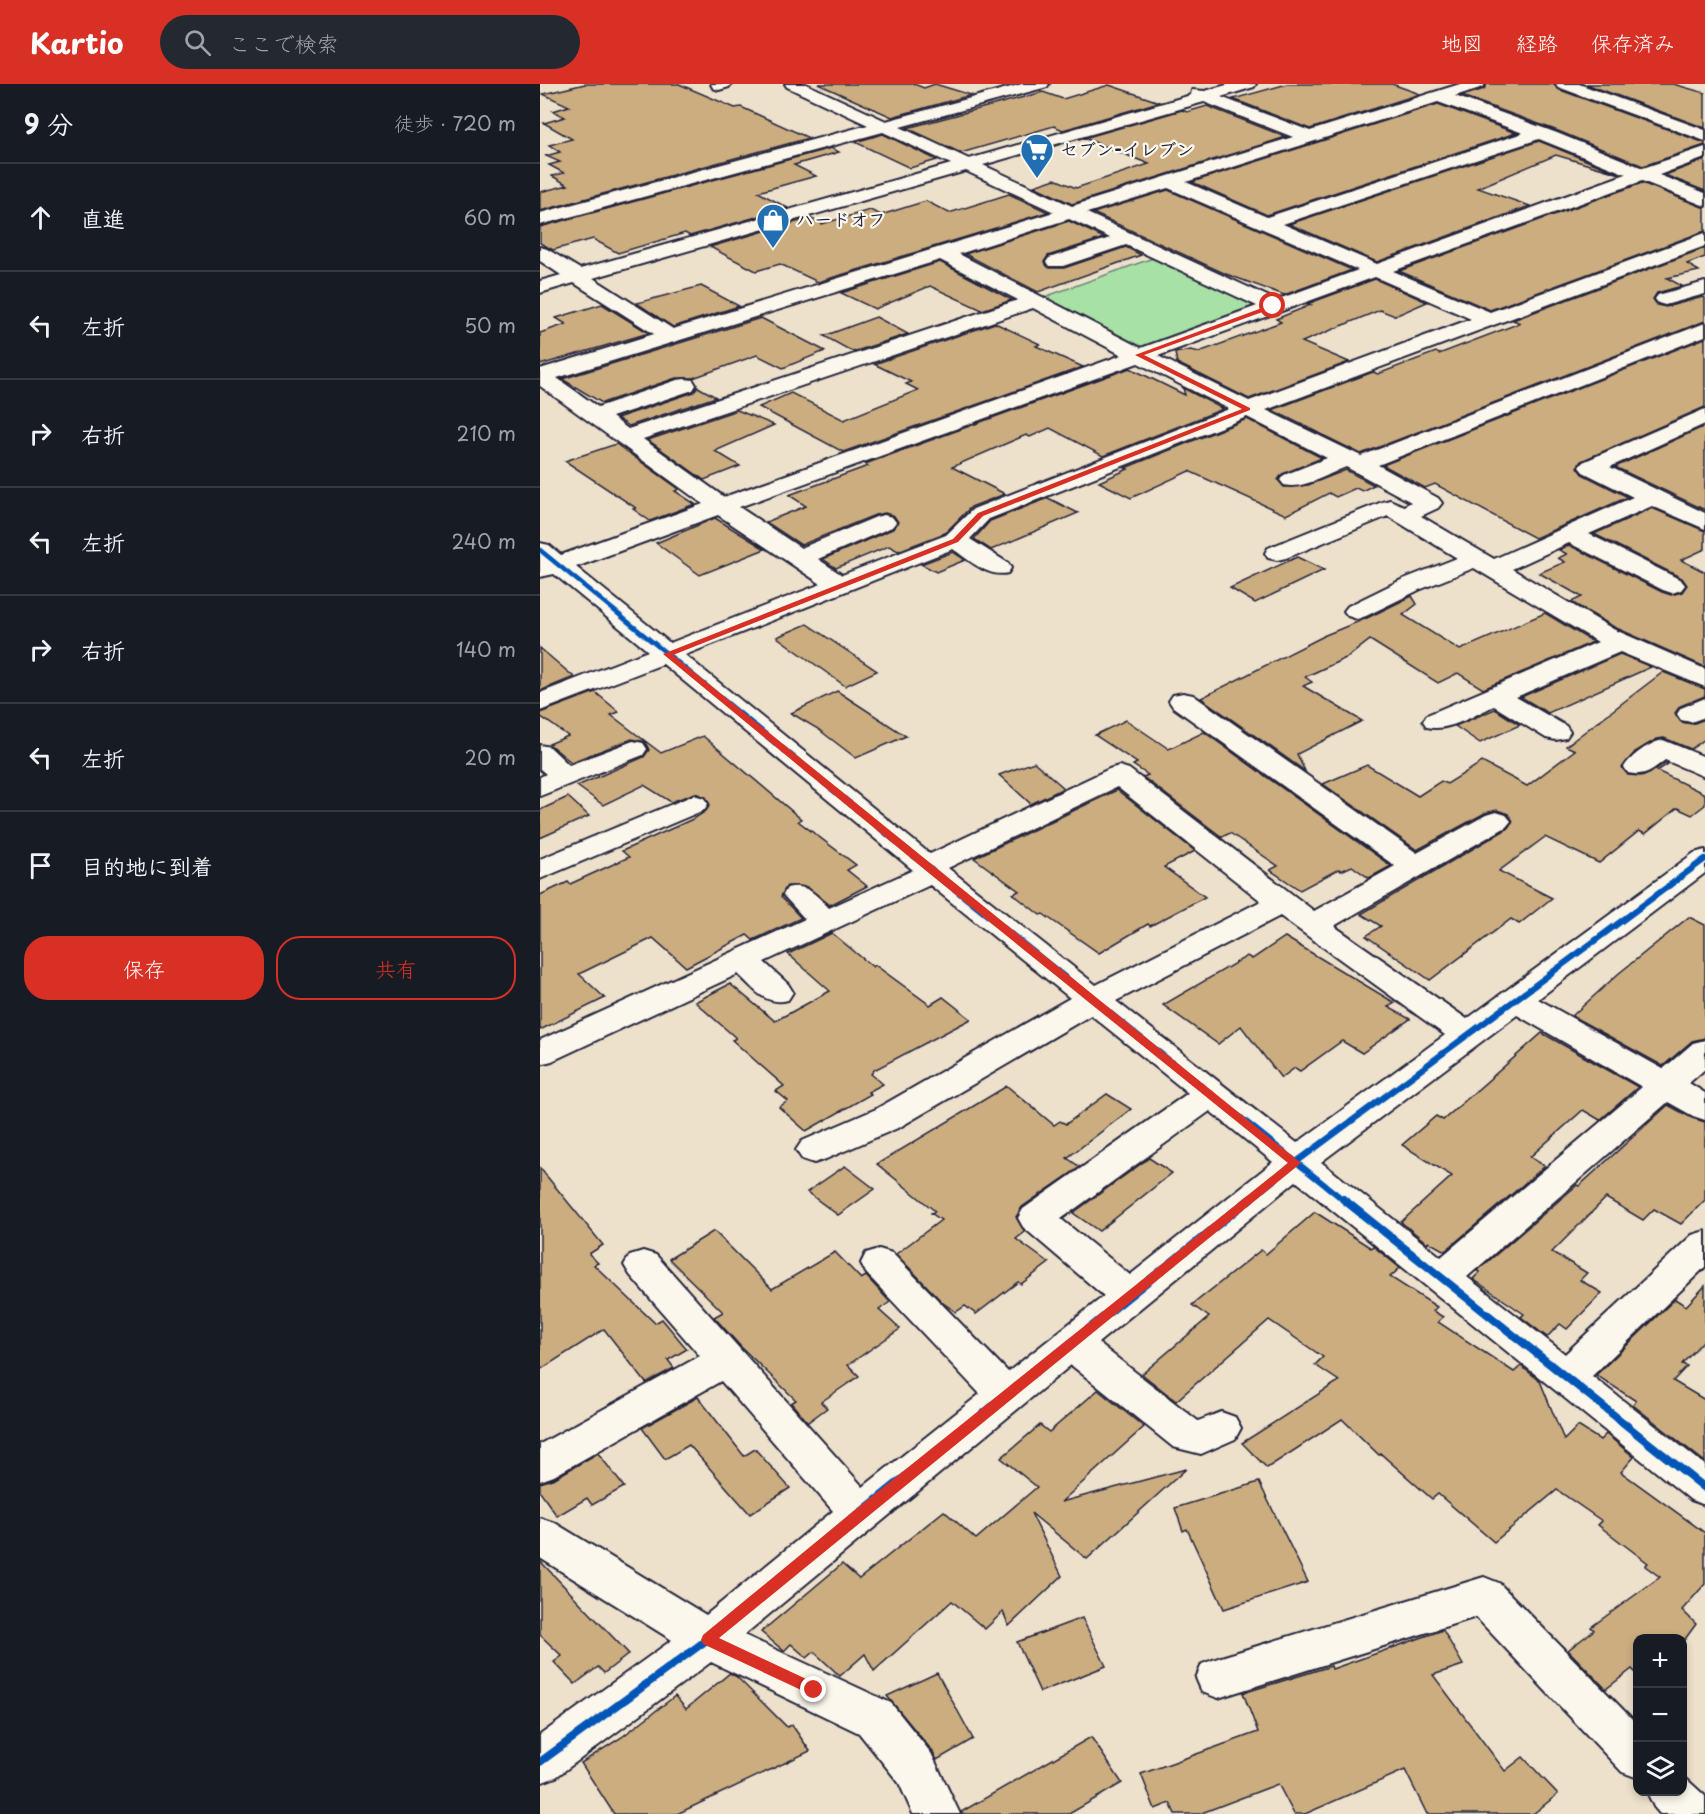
<!DOCTYPE html>
<html lang="ja">
<head>
<meta charset="utf-8">
<style>
  :root { --surface:#171b24; --page:#242831; --text:#f1f3f6; --muted:#9ea1a6; --line:#363941; --accent:#d93025 }
  body { margin:0; font-family:"Playpen Sans","Klee One",sans-serif; background:var(--page); color:var(--text) }
  .controls { position:absolute; right:18px; bottom:18px; display:grid; overflow:hidden; border-radius:12px; box-shadow:0 3px 9px #0003 }
  .controls button { width:54px; height:54px; display:grid; place-items:center; padding:0; border:0; border-bottom:2px solid var(--line); background:var(--surface); color:var(--text); font:30px sans-serif }
  .stop { position:absolute; width:18px; height:18px; margin:-14px; border:4px solid #d93025; border-radius:50%; background:#fff }
  .stop.end { background:#d93025; border-color:#fff; box-shadow:0 2px 6px #0008 }
  .list { margin:0; padding:0; list-style:none }
  h2 { display:flex; justify-content:space-between; align-items:center; height:78px; margin:0; padding:0 24px; font-size:26px }
  h2 small { font-size:20px; font-weight:400; color:var(--muted) }
  .list li { display:grid; grid-template-columns:39px 1fr auto; gap:18px; align-items:center; box-sizing:border-box; height:108px; padding:0 24px; border-top:2px solid var(--line) }
  .list b { display:block; font-size:22px; white-space:nowrap }
  .list em { font-size:20px; font-style:normal; color:var(--muted) }
  .actions { display:flex; gap:12px; padding:18px 24px }
  .actions a { flex:1; padding:14px 0; border:2px solid var(--accent); border-radius:24px; text-align:center; font-size:21px; color:var(--accent) }
  .actions .main { background:var(--accent); color:#fff }
  .icon { flex:none; width:33px; height:33px; fill:none; stroke:currentColor; stroke-width:2; stroke-linecap:round; stroke-linejoin:round }
  .map { position:relative; flex:none; width:1165px; height:1730px; overflow:hidden }
  header { display:flex; align-items:center; gap:36px; box-sizing:border-box; height:84px; padding:0 30px; background:var(--accent); color:#fff }
  header strong { font-size:28px }
  nav { display:flex; gap:33px; margin-inline-start:auto; font-size:21px }
  .search { width:420px; height:54px; background:var(--page); display:flex; align-items:center; gap:15px; box-sizing:border-box; padding:0 21px; border-radius:33px; color:var(--muted); font-size:22px }
  main { display:flex }
  aside { flex:1; background:var(--surface) }
  .map>svg:first-child { display:block }
</style>
</head>
<body>
<header>
<strong>Kartio</strong>
<div class="search"><svg class="icon" aria-label="search" viewBox="0 0 24 24"><circle cx="10" cy="10" r="6"/><path d="M15 15l6 6"/></svg>ここで検索</div>
<nav><a>地図</a><a>経路</a><a>保存済み</a></nav>
</header>
<main>
<aside>
<h2>9 分<small>徒歩 · 720 m</small></h2>
<ul class="list">
<li><svg class="icon" aria-label="ahead" viewBox="0 0 24 24"><path d="M12 20V5M6 11l6-6 6 6"/></svg><div><b>直進</b></div><em>60 m</em></li>
<li><svg class="icon" aria-label="left" viewBox="0 0 24 24"><path d="M17 20v-9H6M10 6l-5 5 5 5"/></svg><div><b>左折</b></div><em>50 m</em></li>
<li><svg class="icon" aria-label="right" viewBox="0 0 24 24"><path d="M7 20v-9h11M14 6l5 5-5 5"/></svg><div><b>右折</b></div><em>210 m</em></li>
<li><svg class="icon" aria-label="left" viewBox="0 0 24 24"><path d="M17 20v-9H6M10 6l-5 5 5 5"/></svg><div><b>左折</b></div><em>240 m</em></li>
<li><svg class="icon" aria-label="right" viewBox="0 0 24 24"><path d="M7 20v-9h11M14 6l5 5-5 5"/></svg><div><b>右折</b></div><em>140 m</em></li>
<li><svg class="icon" aria-label="left" viewBox="0 0 24 24"><path d="M17 20v-9H6M10 6l-5 5 5 5"/></svg><div><b>左折</b></div><em>20 m</em></li>
<li><svg class="icon" aria-label="arrive" viewBox="0 0 24 24"><path d="M6 21V4h12l-3 4 3 4H6"/></svg><div><b>目的地に到着</b></div></li>
</ul>
<div class="actions"><a class="main">保存</a><a>共有</a></div>
</aside>
<div class="map">
<svg width="1165" height="1730" viewBox="0 0 1165 1730">
  <rect width="100%" height="100%" fill="#ede1cc"/>
  <filter id="ink" filterUnits="userSpaceOnUse"><feTurbulence type="fractalNoise" baseFrequency=".0167" numOctaves="2"/><feDisplacementMap in="SourceGraphic" scale="12" xChannelSelector="R" yChannelSelector="G"/><feConvolveMatrix kernelMatrix="1 2 1 2 8 2 1 2 1" color-interpolation-filters="sRGB"/></filter>
  <g filter="url(#ink)">
    <path fill="#a7e1a6" stroke="#648270" stroke-width="1.5" d="M613,174L719,223L602,263L504,213Z"/>
    <g fill="#ccad80" stroke="#22223b" stroke-width="1.5">
      <path d="M45,0H139L195,24L201,23L269,54L0,127V108L28,101L12,92L24,89L9,81L20,78L6,72L20,68L9,61L32,55L4,39L25,33L13,27L29,22L3,10Z"/>
      <path d="M278,0H374L384,4L395,0L431,11L352,33Z"/>
      <path d="M747,0H852L880,10L770,45L693,15Z"/>
      <path d="M947,0H1014L1017,5L1165,59V61L1103,82L1018,47L922,12L944,5Z"/>
      <path d="M1046,0H1133L1165,9V44Z"/>
      <path d="M569,1L619,18L523,46L514,42L421,69L367,44L503,8L523,15Z"/>
      <path d="M898,20L976,49L727,131L652,98Z"/>
      <path d="M667,22L746,53L532,120L494,102L515,95L536,104L609,80L544,54L642,26L647,28Z"/>
      <path d="M343,50L397,76L370,84L315,58Z"/>
      <path d="M999,57L1080,90L1016,71L938,104L990,122L837,178L749,140Z"/>
      <path d="M291,64L299,68L254,81L276,92L218,108L248,124L150,152L145,149L78,169L53,155L13,166L0,159V143Z"/>
      <path d="M1165,76V107L1125,91Z"/>
      <path d="M1102,99L1165,124V147L950,226L859,187Z"/>
      <path d="M628,106L812,186L744,211L686,190L553,129Z"/>
      <path d="M469,110L508,128L278,198L240,180L216,187L170,163L270,134L282,140L330,126L341,131L386,117L409,129Z"/>
      <path d="M529,137L564,154L508,172L504,178L509,184H524L586,163L601,171L498,208L425,170Z"/>
      <path d="M1165,164V173L1147,180L1159,187L1127,194L1142,202L1117,209L1113,215L1117,221L1126,223L1163,213L1165,214V237L821,370L732,326L833,288L838,290L896,268L899,270L980,239L973,236Z"/>
      <path d="M400,178L472,216L442,226L390,202L335,225L301,209Z"/>
      <path d="M835,195L887,218L855,232L840,226L762,258L809,278L709,315L637,279L635,269L651,266L659,268L741,238L736,235L771,221L767,220Z"/>
      <path d="M161,202L199,222L133,243L97,219Z"/>
      <path d="M62,220L109,249L0,281V249L26,240L16,234Z"/>
      <path d="M336,233L368,250L313,268L284,252Z"/>
      <path d="M221,234L285,267L243,284L217,271L153,294H136L62,319L22,295Z"/>
      <path d="M455,239L500,260L496,262L543,283L303,368L219,323L251,309L304,336L378,306L366,300L371,298L334,280Z"/>
      <path d="M1165,254V323L1041,377L1037,383L1042,390L1088,413L995,454L895,400L885,404L843,381Z"/>
      <path d="M590,284L645,311L643,304L683,325L563,372L510,344L490,353L486,351L412,383L465,410L431,423L405,449L358,467L349,462L296,484L283,475L353,445L358,438L354,432L345,429L335,431L261,461L226,438L266,422L249,411L328,382L325,380Z"/>
      <path d="M158,303L176,313L89,342L77,334L154,308Z"/>
      <path d="M197,326L234,341L175,367L200,382L164,396L108,356Z"/>
      <path d="M707,335L782,374L742,390L738,396L744,403L768,401L806,386L834,401L822,407L816,404L796,413L789,409L746,431L649,387L591,414L559,398L588,385L585,384Z"/>
      <path d="M1165,342V426L1075,383Z"/>
      <path d="M76,360L139,405L135,407L155,420L110,437L93,425L96,424L25,377Z"/>
      <path d="M508,414L538,429L451,466L434,455L450,437Z"/>
      <path d="M1112,424L1165,447V465L1141,476L1165,488V583L1074,543L1031,518L1042,513L999,489L1025,478L1018,474L1027,470L1019,466L1029,461L1122,508L1131,511L1142,508L1147,501L1142,494L1054,450Z"/>
      <path d="M175,434L225,465L160,491L116,459Z"/>
      <path d="M413,468L425,476L396,488L381,480Z"/>
      <path d="M757,473L784,486L715,519L690,504Z"/>
      <path d="M872,512L877,520L863,531L920,566L1005,529L1053,558L943,605L918,589L898,599L830,556L808,573L765,593L772,598L763,602L822,637L757,670L765,687L661,614L784,552H783L827,534Z"/>
      <path d="M267,540L337,587L305,602L237,553Z"/>
      <path d="M0,564L34,593L0,607Z"/>
      <path d="M1080,570L1111,583L1008,629L981,613Z"/>
      <path d="M1123,588L1165,605V612L1140,622L1135,629L1141,638L1152,640L1165,635V655L1151,665L1124,654L1117,655L1095,668L1082,684L1088,691L1100,692L1109,690L1125,679L1128,680L1117,687L1165,710V721L1152,731L1137,724L1105,750L1099,747L1059,779L1005,753L959,787L1012,814L979,840L971,835L890,896L826,852L841,842L821,830L967,745L973,737L968,730L957,726L945,729L877,766L783,700L827,681L878,712L901,697L907,700L942,678L987,702L1035,666L1026,662Z"/>
      <path d="M297,607L366,652L316,674L278,645L251,629Z"/>
      <path d="M55,608L79,628L71,631L121,669L163,652L261,735L258,737L316,781L307,786L327,802L290,821L267,803L247,802L241,813L261,834L213,856L207,851L146,883L113,854L39,890L65,914L0,946V811L28,798L30,800L89,773L82,767L155,734L166,727L170,721L166,713L155,709L131,718L104,701L63,721L37,702L104,673L109,666L105,658L92,655L31,678L9,660L28,652L0,632V629Z"/>
      <path d="M955,625L980,641L940,659L915,642Z"/>
      <path d="M586,636L629,665L664,648L851,782L829,794L812,782L801,787L799,785L760,806L730,786L738,782L690,749L682,753L603,693L608,691L593,681L597,679L555,651Z"/>
      <path d="M494,678L524,704L491,720L459,691Z"/>
      <path d="M577,706L655,767L624,783L665,813L610,842L608,840L559,869L503,830L500,831L473,810L479,807L434,774Z"/>
      <path d="M28,713L49,732L0,754V726Z"/>
      <path d="M1149,833L1165,841V954L1152,957L1123,982L1032,932L1078,890Z"/>
      <path d="M292,849L333,883L335,881L390,921L403,913L431,935L334,986L331,990L343,1000L328,1008L331,1010L266,1047L239,1023L248,1017L236,1007L244,1002L192,956L196,954L155,918L190,900L235,937L290,907L248,870Z"/>
      <path d="M745,853L855,919L848,923L870,935L822,969L802,957L760,987L755,984L741,994L701,942L678,960L623,921L707,872L712,875Z"/>
      <path d="M1002,949L1098,1003L1060,1036L1043,1026L990,1073L1005,1082L905,1167L889,1158L887,1159L861,1138L912,1092L862,1061L896,1032L903,1036Z"/>
      <path d="M467,1002L514,1041L520,1037L526,1040L567,1010L591,1025L527,1074L540,1083L482,1123L476,1133L485,1148L476,1155L509,1179L481,1200L478,1198L436,1230L425,1222L416,1228L403,1219L356,1170L401,1136L391,1129L395,1127L337,1080Z"/>
      <path d="M1128,1021L1152,1034L1165,1038V1116L1141,1140L1114,1125L1103,1136L1066,1114L1012,1168L1047,1189L1040,1196L1062,1209L1027,1245L1020,1240L1007,1253L981,1233L984,1230L933,1195L940,1188L937,1187L1037,1101L1039,1102Z"/>
      <path d="M609,1074L632,1089L559,1147L533,1129Z"/>
      <path d="M305,1082L335,1105L298,1131L267,1108Z"/>
      <path d="M0,1084L63,1161L49,1170L58,1179L54,1181L115,1239L122,1235L147,1265L128,1276L134,1284L106,1299L64,1245L0,1286Z"/>
      <path d="M775,1128L831,1164L833,1162L860,1184L850,1193L897,1223L893,1227L903,1233L898,1238L974,1288L981,1282L1000,1297L1024,1356L1038,1342L1060,1356L1066,1350L1094,1373L1081,1388L1165,1449V1500L1142,1526L1156,1540L1143,1558V1554H1098V1591L1092,1585L1066,1605L1028,1566L1054,1546L1051,1543L1120,1493L1105,1482L1108,1479L1058,1441L1062,1437L1017,1406L954,1458L898,1410L892,1415L841,1370L839,1371L802,1335L727,1384L702,1359L799,1297L775,1281L783,1273L729,1236L636,1317L602,1290L669,1233L652,1221L721,1166L726,1170Z"/>
      <path d="M174,1147L232,1205L295,1168L321,1195L326,1192L350,1218L339,1226L360,1245L308,1281L319,1292L281,1318L287,1324L268,1338L251,1319L256,1316L201,1263L174,1233L183,1228L129,1175Z"/>
      <path d="M1165,1202V1255L1142,1280L1147,1282L1133,1297L1165,1316V1378L1093,1321L1096,1317L1056,1291L1135,1215L1146,1222Z"/>
      <path d="M558,1306L604,1343L521,1418L646,1385L547,1475L491,1429L522,1492L469,1542L463,1528L445,1545L412,1517L334,1587L325,1570L300,1592L274,1568L267,1574L251,1560L244,1567L221,1548L302,1480L319,1495L404,1427L436,1455L497,1403L461,1374L500,1341L509,1348Z"/>
      <path d="M158,1313L204,1372L215,1365L250,1404L210,1430L149,1361L125,1375L102,1344Z"/>
      <path d="M58,1369L84,1403L52,1421L47,1414L17,1432L0,1408V1399L15,1394Z"/>
      <path d="M719,1398L768,1498L684,1525L647,1445L643,1447L635,1424Z"/>
      <path d="M0,1477L89,1570L64,1589L58,1583L35,1600L14,1578L22,1572L0,1551Z"/>
      <path d="M542,1534L566,1582L500,1608L477,1558Z"/>
      <path d="M903,1546L923,1581L893,1591L965,1687L983,1673L1018,1710L993,1730H887L865,1686L765,1730H754L738,1700L659,1730H635L630,1719L615,1725L601,1690L718,1648L703,1609L791,1582L792,1585Z"/>
      <path d="M190,1589L197,1593L247,1643L252,1641L270,1667L137,1730H74L41,1679L82,1653L135,1612L146,1625Z"/>
      <path d="M397,1589L433,1655L397,1676L393,1668L347,1612Z"/>
      <path d="M551,1653L582,1699L529,1730H422L421,1728Z"/>
    </g>
    <g fill="none" stroke-linecap="round" stroke-linejoin="round">
      <defs>
        <g id="minor">
          <path d="M171,0H191L189,3L179,6L173,4Z"/>
          <path d="M245,0H266L346,37L482,0H509L507,3L360,43L429,75L651,11L652,6L665,7L690,0H716L714,3L681,13L770,47L920,0H945L943,3L915,12L1017,49L1103,84L1165,63V74L1119,91L1165,109V122L1102,97L853,187L950,228L1165,149V162L726,326L821,372L1165,239V252L838,381L898,414L902,419L898,424L881,432L954,475L1093,413L1043,388L1039,383L1043,378L1165,325V340L1070,383L1165,429V445L1112,422L1049,450L1141,496L1145,501L1141,506L1132,509L1123,506L1029,459L972,485L1073,545L1165,585V603L1080,568L976,613L1026,642L1030,648L1026,654L1016,656L1006,654L954,622C934,631 909,648 887,643L883,637L887,631L1058,558L934,484L879,506L826,532L817,535L808,532L804,527L808,522L861,496L917,474L848,432L746,474L737,476L728,474L725,469L728,464L842,418L850,416L864,422L871,418L806,383C788,390 763,406 744,401L740,396L744,391L787,374L707,333L449,435L430,455L468,479L471,484L468,489C448,494 429,476 413,465L145,571L390,770L569,685L579,682L589,685L774,827L855,782L633,623L629,617L633,611L643,609L653,611L877,769L946,731L956,728L966,731L971,737L966,743L794,842L927,935L1154,769L1165,766V789L998,915L1123,985L1153,959L1165,956V985L1149,999L1165,1009V1036L1153,1032L1128,1018L927,1193L1025,1270L1152,1151L1165,1147V1183L1052,1292L1165,1381V1421L1151,1416L756,1097L558,1259L658,1337L681,1328L695,1333L701,1344L695,1355L661,1370L633,1363L531,1281L204,1551L351,1619L391,1669L420,1730H373L359,1699L319,1649L171,1578L16,1693L0,1699V1651L132,1556L0,1474V1434L15,1439L166,1531L293,1427L181,1297L14,1392L0,1397V1360L160,1272L90,1191L84,1181L90,1171L103,1167L116,1171L323,1403L440,1310L326,1189L321,1179L326,1169L339,1165L352,1169L468,1288L564,1212L483,1143L478,1134L483,1125L648,1009L551,931L360,1043L286,1075L274,1079L262,1075L256,1066L262,1057L336,1025L530,914L390,801L224,878L248,900L253,908L248,916C225,922 214,905 198,890L12,977L0,980V956L265,835L243,811L247,804C267,799 276,811 289,824L373,786L123,580L0,627V609L108,567L14,490L0,493V459L9,461L21,471L163,420L0,302V285L114,250L34,199L0,209V197L21,191L0,177V163L7,165L40,185L411,80L343,48L0,141V129L328,41L247,3ZM664,18L753,53L532,122L443,81ZM898,18L983,49L727,133L646,98ZM999,55L1086,90L837,180L743,140ZM426,87L514,128L133,245L53,194ZM628,104L818,186L736,216L547,129ZM529,135L570,154L509,174L506,178L509,182H523L586,161L717,222L601,264L419,170ZM400,176L478,216L88,345L72,333L153,306L156,301L153,296L145,295L137,296L58,323L17,294ZM835,193L931,235L709,317L618,272ZM493,224L582,271L184,413L103,355ZM598,279L689,325L433,425L406,451L302,491L278,475L352,443L356,438L352,433L344,431L336,433L261,464L199,423ZM178,431L281,500L130,559L36,483ZM577,703L721,817L556,901L408,784ZM740,832L905,951L757,1059L576,917ZM977,931L1102,1003L901,1173L781,1078ZM670,1027L733,1078L590,1191L521,1135Z"/>
          <path d="M1016,0H1039L1165,46V57L1018,3Z"/>
          <path d="M1165,198V210L1125,221L1118,219L1115,215L1118,211Z"/>
          <path d="M1165,614V633L1151,638L1141,636L1137,630L1141,624Z"/>
          <path d="M1123,656L1165,673V693L1125,676C1112,686 1105,693 1088,689L1084,683C1092,671 1109,659 1123,656Z"/>
          <path d="M93,657L103,659L107,665L103,671L0,712V693L6,690L0,685V661L10,663L29,681Z"/>
          <path d="M154,711L164,714L168,720L164,726L0,795V775Z"/>
          <path d="M944,1493L959,1499L1098,1641V1694L1082,1688L936,1533L678,1614L662,1608L656,1594L662,1580L678,1574Z"/>
          <path d="M1142,1691L1165,1712V1730H1120L1114,1723L1107,1708H1142Z"/>
        </g>
      </defs>
      <use href="#minor" stroke="#22223b" stroke-width="4"/>
      <use href="#minor" fill="#fbf7ec" fill-rule="evenodd"/>
      <defs>
        <path id="cycleway-far2" d="M0,466L218,644"/>
        <g id="cycleway-far1">
          <path d="M216,643L417,807L805,1117"/>
          <path d="M708,1117L755,1079L1165,775"/>
        </g>
        <g id="cycleway">
          <path d="M803,1115L1165,1404"/>
          <path d="M0,1678L168,1555L320,1429L710,1115"/>
        </g>
      </defs>
      <use href="#cycleway-far2" stroke="#fbf7ec" stroke-width="8"/>
      <use href="#cycleway-far1" stroke="#fbf7ec" stroke-width="10"/>
      <use href="#cycleway" stroke="#fbf7ec" stroke-width="11"/>
      <use href="#cycleway-far2" stroke="#0057b8" stroke-width="4.5"/>
      <use href="#cycleway-far1" stroke="#0057b8" stroke-width="6"/>
      <use href="#cycleway" stroke="#0057b8" stroke-width="8"/>
    </g>
  </g>
  <path fill="#d93025" d="M733,220L736,223L604,271L710,324V326L443,432L418,458L133,571L761,1079L179,1554L279,1601L281,1606L279,1610L274,1612L163,1560L161,1556L163,1551L316,1425L748,1079L390,790L123,570L413,455L438,429L702,325L595,271Z"/>
  <defs>
    <symbol id="supermarket-pin" viewBox="-11 -11 22 30"><path d="M0 17L-7.5 6A9.5 9.5 0 1 1 7.5 6Z" fill="#1f6fb2" stroke="#fbf7ec"/><path d="M-6-5.5h2.5l.6 2H6L4.5 2H-2.5L-4.4-4H-6ZM-1.5 3.2a1.3 1.3 0 1 0 .1 0ZM3 3.2a1.3 1.3 0 1 0 .1 0Z" fill="#fff"/></symbol>
    <symbol id="shop-pin" viewBox="-11 -11 22 30"><path d="M0 17L-7.5 6A9.5 9.5 0 1 1 7.5 6Z" fill="#1f6fb2" stroke="#fbf7ec"/><path d="M-5-2.5h2.3a2.7 3.5 0 0 1 5.4 0H5L5.5 6h-11ZM-1.5-2.5h3a1.5 2.3 0 0 0-3 0Z" fill="#fff"/></symbol>
  </defs>
  <g fill-rule="evenodd">
    <use href="#supermarket-pin" x="478" y="47" width="38" height="52"/>
    <use href="#shop-pin" x="214" y="117" width="38" height="52"/>
  </g>
  <g text-anchor="middle" stroke-width="4.5" stroke-linejoin="round" paint-order="stroke">
    <g font-size="18" font-weight="bold" fill="#22223b" stroke="#fbf7ec" text-anchor="start">
      <text x="520" y="72">セブン-イレブン</text>
      <text x="256" y="142">ハードオフ</text>
    </g>
  </g>
</svg>
<div class="controls">
<button>+</button>
<button>−</button>
<button><svg class="icon" aria-label="layers" viewBox="0 0 24 24"><path d="M12 4l9 5-9 5-9-5zM3 14l9 5 9-5"/></svg></button>
</div>
<div class="stop" style="left:733px;top:222px"></div>
<div class="stop end" style="left:274px;top:1606px"></div>
</div>
</main>
</body>
</html>
